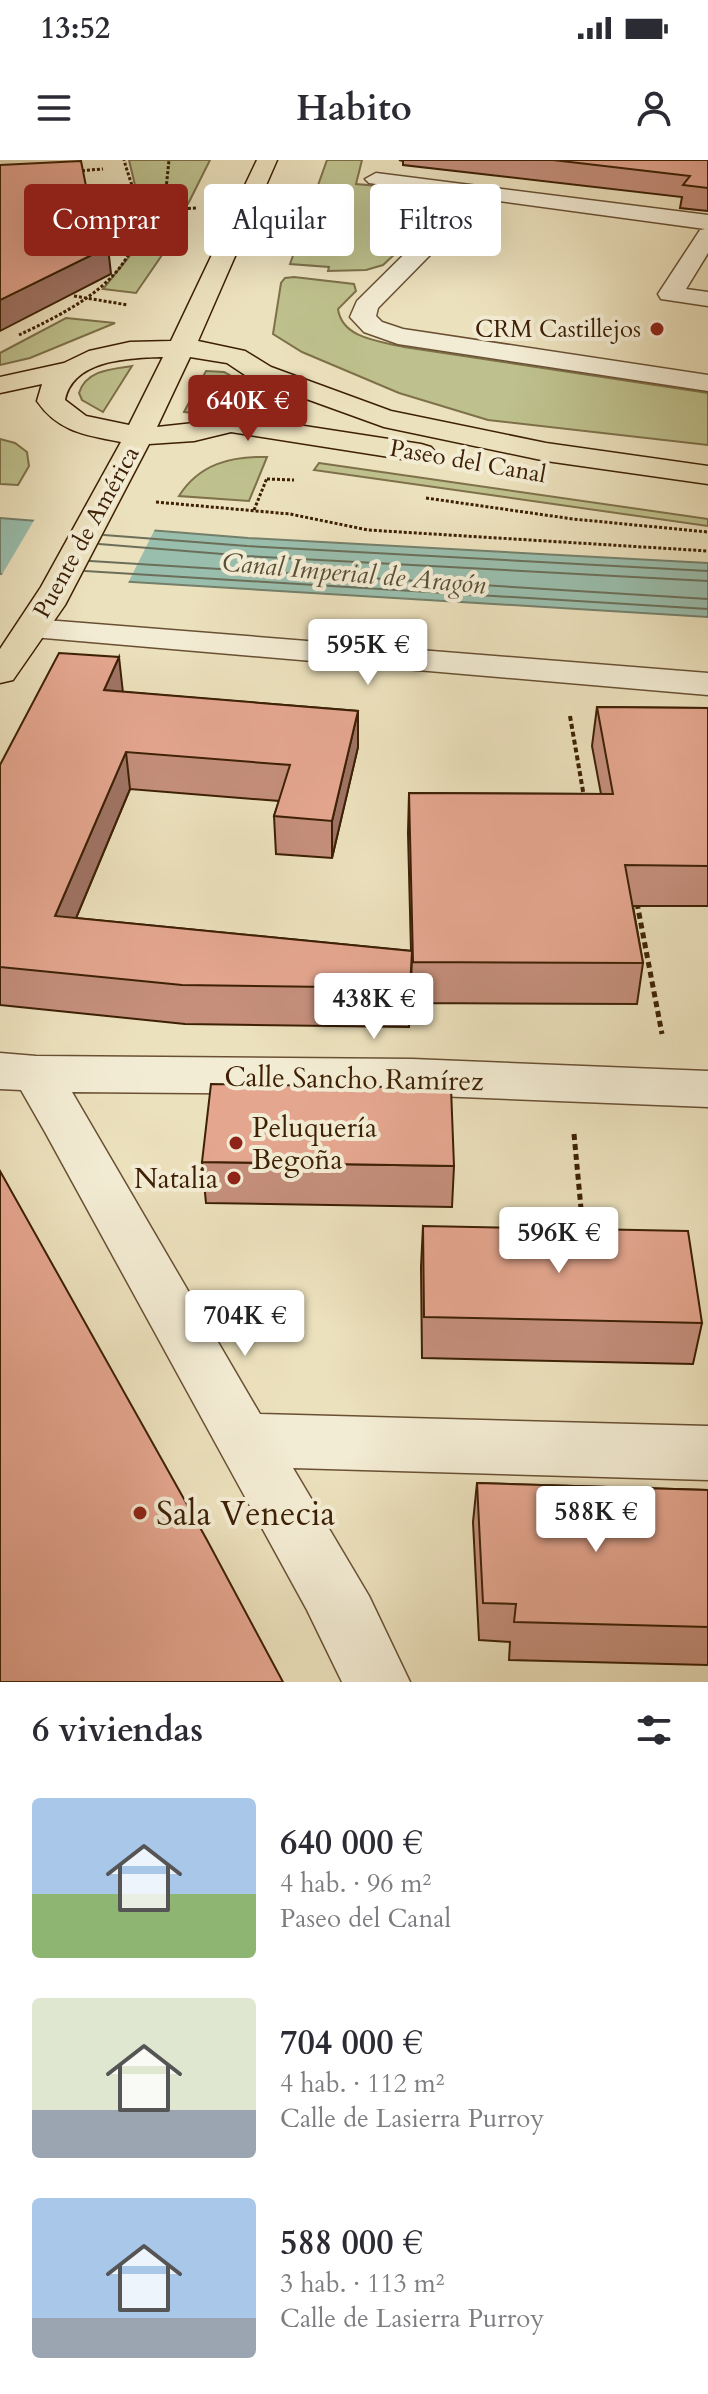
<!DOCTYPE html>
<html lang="es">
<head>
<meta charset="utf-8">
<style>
	:root { --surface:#fff; --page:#f7f7f7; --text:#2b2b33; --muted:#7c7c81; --accent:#8f2418 }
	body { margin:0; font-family:Cardo,serif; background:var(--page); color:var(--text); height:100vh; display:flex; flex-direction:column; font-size:30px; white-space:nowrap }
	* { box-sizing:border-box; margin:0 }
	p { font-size:26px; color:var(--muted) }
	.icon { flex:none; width:44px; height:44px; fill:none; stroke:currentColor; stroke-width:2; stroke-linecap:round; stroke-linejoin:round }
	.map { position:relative; height:1522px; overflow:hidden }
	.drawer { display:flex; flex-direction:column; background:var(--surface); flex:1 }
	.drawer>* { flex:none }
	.banner { position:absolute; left:24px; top:24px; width:660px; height:72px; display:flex; gap:16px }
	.price { position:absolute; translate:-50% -68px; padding:0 18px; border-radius:8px; background:#fff; color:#222; font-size:26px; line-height:52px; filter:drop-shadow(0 2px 4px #0008) }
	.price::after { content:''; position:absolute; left:50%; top:48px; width:24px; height:18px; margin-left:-12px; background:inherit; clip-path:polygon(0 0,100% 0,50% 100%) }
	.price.current { background:var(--accent); color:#fff }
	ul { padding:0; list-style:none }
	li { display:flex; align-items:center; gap:24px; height:200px; padding:0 32px }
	li span { display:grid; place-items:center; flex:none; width:224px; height:160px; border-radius:8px; color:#555 }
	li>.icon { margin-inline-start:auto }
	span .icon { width:96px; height:96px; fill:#fffc; stroke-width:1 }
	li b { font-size:34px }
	h2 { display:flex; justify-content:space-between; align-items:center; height:96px; padding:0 32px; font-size:34px }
	.tag { padding:0 28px; border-radius:8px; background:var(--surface); box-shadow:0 8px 32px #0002; font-size:28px; line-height:72px }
	.tag.current { background:var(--accent); color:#fff }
	.status { display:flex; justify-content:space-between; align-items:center; height:56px; padding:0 40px; background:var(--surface); direction:ltr }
	.status svg { height:22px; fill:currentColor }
	header { display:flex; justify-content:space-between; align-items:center; height:104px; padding:0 32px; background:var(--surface); font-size:36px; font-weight:700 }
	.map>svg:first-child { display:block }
</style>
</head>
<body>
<div class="status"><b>13:52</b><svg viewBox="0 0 49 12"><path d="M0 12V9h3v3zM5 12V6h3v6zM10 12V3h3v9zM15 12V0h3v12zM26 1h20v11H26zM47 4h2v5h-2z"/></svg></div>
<header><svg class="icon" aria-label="menu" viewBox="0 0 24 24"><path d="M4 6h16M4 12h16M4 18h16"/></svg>Habito<svg class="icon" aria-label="person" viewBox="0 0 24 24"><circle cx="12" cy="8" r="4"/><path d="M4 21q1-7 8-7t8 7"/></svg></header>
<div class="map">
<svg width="708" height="1522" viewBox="0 0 708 1522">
	<rect width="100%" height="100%" fill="#ece1bd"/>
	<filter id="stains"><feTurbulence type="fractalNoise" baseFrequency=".0025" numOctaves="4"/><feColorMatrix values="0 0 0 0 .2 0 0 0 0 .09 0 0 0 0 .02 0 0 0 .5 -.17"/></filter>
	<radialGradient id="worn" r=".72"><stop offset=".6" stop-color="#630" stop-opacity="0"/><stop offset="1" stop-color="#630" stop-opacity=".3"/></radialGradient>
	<!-- green -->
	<path fill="#bec18d" stroke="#7e7049" stroke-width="2" d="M129,0H210L188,44L144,47L140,46Z
		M327,0H362L356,24L438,31L453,40L383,105L366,110L328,111L329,107L290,104Z
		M171,52L181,54L166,80L151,83L139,79L145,67L144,54Z
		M138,91H155L162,95L136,133L103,129L132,93Z
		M294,117L354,124L356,131L338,149C342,178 378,181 404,187L708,233V285L488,260L399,233L302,192L273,174L281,123L285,118Z
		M66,158L115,163L30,198L0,205V193Z
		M132,206L103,252L82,240L79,233C86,210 112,209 132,206Z
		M206,211L224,212L233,217L226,219L237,221L239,234C221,247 214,256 184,252Z
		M0,279L15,283L27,292L29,306L18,325L0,324Z
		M267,297L249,341L179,336C199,304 231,296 267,297Z
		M319,303L708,359V366L314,310Z"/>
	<!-- water -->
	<path fill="#99bead" stroke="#747f6a" stroke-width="2" d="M0,358L248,378L708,403V457L0,414Z"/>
	<!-- pier -->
	<path fill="#ece1bd" d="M36,357L156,367L127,425L0,418Z"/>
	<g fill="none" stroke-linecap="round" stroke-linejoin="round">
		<!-- shore -->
		<path stroke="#6b6f59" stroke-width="2" d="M104,375L247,386L708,411
			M99,384L247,396L708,421
			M90,401L708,439
			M85,411L708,449"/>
		<defs>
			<path id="minor" d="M376,13L708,55V93L686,129L708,132V146L661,139L658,134L700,70L705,69L485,39L378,148L376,156L382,162L403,169L708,215V231L398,184L364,172L350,157L357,141L463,36L369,23L365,19Z
				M33,459L708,513V535L21,476L16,469L21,462Z
				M0,893L36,896L412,899L708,911V947L412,935L72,932L260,1254L708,1266V1320L293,1308L369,1436L410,1522H342L307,1450L45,972L21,930L0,929Z"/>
			<path id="major" d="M257,0H277L198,181L245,191L271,207L391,251L546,283L708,306V324L546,301L384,267L251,219L227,203L190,197L157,267L203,262L253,243L263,245L267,251L259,259L421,284L431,287L436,293L431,299L421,302L231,272L194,281L149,284L65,445L13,520L0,523V489L41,427L121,282C86,275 58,272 37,241L42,224L0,233V217L64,203L89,191L130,182L171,181ZM163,197L129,265L86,256L65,240C73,199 130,198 163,197Z"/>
		</defs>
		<!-- minor casing -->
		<use href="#minor" stroke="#695033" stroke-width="3"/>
		<!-- major casing -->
		<use href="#major" stroke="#3d2005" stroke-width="3"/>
		<!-- path-far3 -->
		<path stroke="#3d2005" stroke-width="3" stroke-dasharray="3 2" stroke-linecap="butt" d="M77,11L103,9
			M164,49L169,0
			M113,52L196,48
			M121,86L174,87
			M74,136L128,145
			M19,175C65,153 136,120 138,60C139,40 129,19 124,0
			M267,319L294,320
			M426,338L573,359L708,372
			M156,342L290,354L368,370L708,391
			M254,350L267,318"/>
		<!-- path-far2 -->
		<path stroke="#3d2005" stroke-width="4" stroke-dasharray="5 3" stroke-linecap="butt" d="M570,556L584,637"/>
		<!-- path-far1 -->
		<path stroke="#3d2005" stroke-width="5" stroke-dasharray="6 4" stroke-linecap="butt" d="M637,743L662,874
			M574,974L582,1059"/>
		<!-- path -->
		<path stroke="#3d2005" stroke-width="7" stroke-dasharray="8 5" stroke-linecap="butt" d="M582,1057L584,1076"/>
		<!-- minor -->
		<use href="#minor" fill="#f3ecd4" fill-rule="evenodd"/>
		<!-- major -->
		<use href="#major" fill="#ece1bd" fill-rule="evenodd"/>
	</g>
	<!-- wall -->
	<path fill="#c58f7c" stroke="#3d2005" stroke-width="2" d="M399,0H708V51L680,48L682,37L403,5V1Z
		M123,532L358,551V587L332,698L276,694L274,656L279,641L130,629L76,758L411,791L408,673L409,633L601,634L592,586L597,547L708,548V746H633L643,803L637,844L412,843V820L409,867L185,864L0,845V605Z
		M202,1002L454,1006L452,1047L206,1043Z
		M423,1066L702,1163L693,1204L422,1198L421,1107Z
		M477,1323L708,1330V1505L509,1500L510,1482L479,1480L473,1362Z"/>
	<!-- shaded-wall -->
	<path fill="#a07465" stroke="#3d2005" stroke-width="2" d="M108,87L111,114L0,171V140Z
		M119,497L123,533L104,530Z
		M358,551V587L332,698V661Z
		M126,592L130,629L61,794L55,756Z
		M412,791L411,829L409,867L410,828Z"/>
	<!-- building -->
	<path fill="#e5a690" stroke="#3d2005" stroke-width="2" d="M553,0H708V28L683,25L690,16Z
		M81,1L87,31H96L108,87L0,140V5Z
		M59,493L119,497L104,530L358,551L332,661L274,656L290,605L126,592L55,756L412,791L410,828L182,825L0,807V605Z
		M597,547L708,548V706L625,705L643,803L413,802L409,633L613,634Z
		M211,924L451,928L454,1006L202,1002Z
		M0,1011L207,1380L283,1522H0Z
		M423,1066L688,1071L702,1163L424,1157Z
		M477,1323L708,1330V1467L514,1462L516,1444L483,1443Z"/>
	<!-- markers -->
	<g fill="#8f2418" stroke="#f3ecd4" stroke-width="3">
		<circle cx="657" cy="169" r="8"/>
		<circle cx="236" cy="983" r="8"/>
		<circle cx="234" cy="1018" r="8"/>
		<circle cx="140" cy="1353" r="8"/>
	</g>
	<g text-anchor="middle" stroke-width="8" stroke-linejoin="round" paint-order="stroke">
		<!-- far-poi labels -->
		<g font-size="24" fill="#3d2005" stroke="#f3ecd4" text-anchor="end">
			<text x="641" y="177">CRM Castillejos</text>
		</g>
		<!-- far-street labels -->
		<g font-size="24" fill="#3d2005" stroke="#f3ecd4">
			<text transform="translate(468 301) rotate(10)" y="8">Paseo del Canal</text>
			<text transform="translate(86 372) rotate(-61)" y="8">Puente de América</text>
		</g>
		<!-- far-water labels -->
		<g font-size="26" font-style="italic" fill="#594f37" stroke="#f3ecd4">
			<text transform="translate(354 413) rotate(5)" y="9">Canal Imperial de Aragón</text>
		</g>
		<!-- street labels -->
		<g font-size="28" fill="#3d2005" stroke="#f3ecd4">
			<text transform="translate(354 918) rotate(1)" y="10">Calle Sancho Ramírez</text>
		</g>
		<!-- poi labels -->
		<g font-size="28" fill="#3d2005" stroke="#f3ecd4" text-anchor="start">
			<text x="252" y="977">Peluquería<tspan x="252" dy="32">Begoña</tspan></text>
			<text x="218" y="1028" text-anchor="end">Natalia</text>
		</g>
		<!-- near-poi labels -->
		<g font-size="34" fill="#3d2005" stroke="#f3ecd4" text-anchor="start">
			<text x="156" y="1365">Sala Venecia</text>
		</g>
	</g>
	<rect width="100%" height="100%" filter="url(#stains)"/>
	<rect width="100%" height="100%" fill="url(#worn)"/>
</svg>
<b class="price current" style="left:248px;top:283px">640K €</b>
<b class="price" style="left:368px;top:527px">595K €</b>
<b class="price" style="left:374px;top:881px">438K €</b>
<b class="price" style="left:559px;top:1115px">596K €</b>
<b class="price" style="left:245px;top:1198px">704K €</b>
<b class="price" style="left:596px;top:1394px">588K €</b>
<div class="banner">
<a class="tag current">Comprar</a>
<a class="tag">Alquilar</a>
<a class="tag">Filtros</a>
</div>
</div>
<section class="drawer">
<h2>6 viviendas<svg class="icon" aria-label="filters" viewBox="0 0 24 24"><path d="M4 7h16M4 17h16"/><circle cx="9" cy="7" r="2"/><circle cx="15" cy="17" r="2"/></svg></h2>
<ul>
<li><span style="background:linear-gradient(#a9c7e8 60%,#8fb573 0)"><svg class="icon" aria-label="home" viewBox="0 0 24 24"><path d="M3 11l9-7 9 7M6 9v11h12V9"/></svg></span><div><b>640 000 €</b><p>4 hab. · 96 m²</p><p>Paseo del Canal</p></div></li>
<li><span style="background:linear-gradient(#dfe7d0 70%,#9aa5b1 0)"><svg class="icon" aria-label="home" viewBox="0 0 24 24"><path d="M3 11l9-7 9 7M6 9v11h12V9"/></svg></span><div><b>704 000 €</b><p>4 hab. · 112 m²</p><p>Calle de Lasierra Purroy</p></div></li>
<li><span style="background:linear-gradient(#a9c7e8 75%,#9aa5b1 0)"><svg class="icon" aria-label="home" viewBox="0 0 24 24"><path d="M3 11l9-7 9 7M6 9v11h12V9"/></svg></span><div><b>588 000 €</b><p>3 hab. · 113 m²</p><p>Calle de Lasierra Purroy</p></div></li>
</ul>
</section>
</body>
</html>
